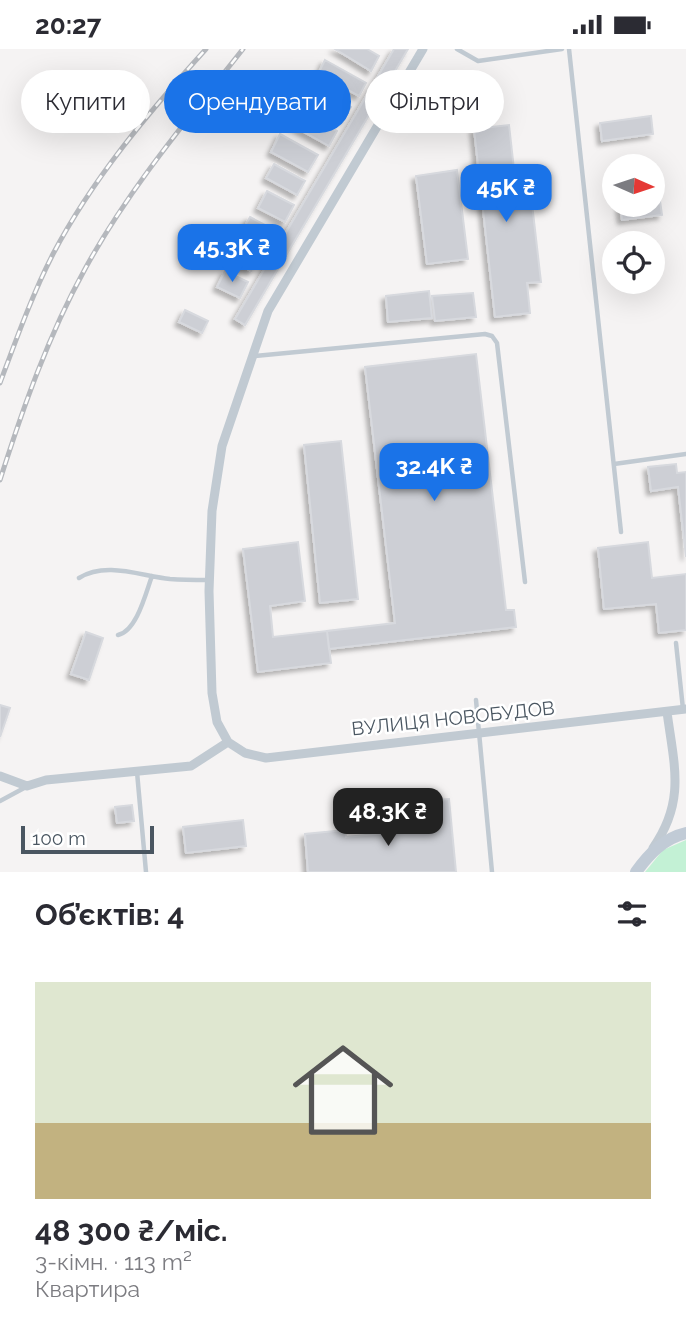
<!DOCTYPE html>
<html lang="uk">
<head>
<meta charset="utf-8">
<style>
	:root { --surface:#fff; --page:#f2f2f3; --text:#2b2b33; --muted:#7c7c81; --line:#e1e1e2; --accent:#1a73e8 }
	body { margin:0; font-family:Raleway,sans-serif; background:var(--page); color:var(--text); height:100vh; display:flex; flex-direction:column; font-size:26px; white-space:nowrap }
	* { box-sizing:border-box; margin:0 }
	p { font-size:23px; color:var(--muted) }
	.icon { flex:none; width:38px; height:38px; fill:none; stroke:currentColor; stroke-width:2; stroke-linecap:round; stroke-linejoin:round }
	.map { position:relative; height:823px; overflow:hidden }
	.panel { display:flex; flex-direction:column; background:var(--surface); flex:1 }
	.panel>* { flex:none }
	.top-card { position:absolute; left:21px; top:21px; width:644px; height:63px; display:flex; gap:14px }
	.needle { width:46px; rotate:93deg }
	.fabs { position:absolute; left:602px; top:105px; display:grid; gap:14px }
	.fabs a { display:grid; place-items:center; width:63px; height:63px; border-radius:50%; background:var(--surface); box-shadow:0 7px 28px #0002; font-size:35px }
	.scale { position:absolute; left:21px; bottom:18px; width:133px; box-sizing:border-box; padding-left:7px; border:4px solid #4a5661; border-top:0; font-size:19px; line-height:24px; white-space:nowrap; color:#4a5661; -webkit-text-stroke:5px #fff; paint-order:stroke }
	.price { position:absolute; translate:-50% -60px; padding:0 16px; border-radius:14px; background:var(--accent); color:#fff; font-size:23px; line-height:46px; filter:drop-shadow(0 2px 4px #0008) }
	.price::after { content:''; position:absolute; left:50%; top:42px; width:21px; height:16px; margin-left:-10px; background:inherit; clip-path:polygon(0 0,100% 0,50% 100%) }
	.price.selected { background:#222; color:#fff }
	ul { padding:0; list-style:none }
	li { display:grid; align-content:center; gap:14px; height:371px; padding:0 35px }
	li+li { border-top:2px solid var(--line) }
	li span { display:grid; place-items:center; height:217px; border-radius:0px; color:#555 }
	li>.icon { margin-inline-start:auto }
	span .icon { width:126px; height:126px; fill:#fffc; stroke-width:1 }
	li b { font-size:30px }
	h2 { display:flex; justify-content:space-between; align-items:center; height:84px; padding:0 35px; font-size:30px }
	.pill { padding:0 24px; border-radius:32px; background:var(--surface); box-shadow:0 7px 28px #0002; font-size:24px; line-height:63px }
	.pill.selected { background:var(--accent); color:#fff }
	.status { display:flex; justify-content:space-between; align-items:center; height:49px; padding:0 35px; background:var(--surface); direction:ltr }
	.status svg { height:19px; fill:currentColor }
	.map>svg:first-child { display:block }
</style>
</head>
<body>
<div class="status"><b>20:27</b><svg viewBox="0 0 49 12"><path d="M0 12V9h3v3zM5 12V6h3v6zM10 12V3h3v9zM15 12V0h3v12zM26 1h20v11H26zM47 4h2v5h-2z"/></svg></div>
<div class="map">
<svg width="686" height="823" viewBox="0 0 686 823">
	<defs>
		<filter id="shadow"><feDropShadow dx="-4" dy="4" stdDeviation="2" flood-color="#0004"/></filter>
	</defs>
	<rect width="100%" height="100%" fill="#f5f3f3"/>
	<!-- green -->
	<path fill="#c3f1d5" d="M686,791V823H645L663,801Z"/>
	<!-- building -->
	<path fill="#cdcfd5" stroke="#d7d9de" stroke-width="2" filter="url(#shadow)" d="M335,0H367L379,7L371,22Z
		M394,0H408L245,276L235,270Z
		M325,11L366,34L359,47L318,25Z
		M310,36L351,58L344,71L303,49Z
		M296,60L337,82L329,97L288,74Z
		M651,67L653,85L602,92L600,74Z
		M509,76L517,147L531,146L541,233L527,234L530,264L495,268L474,80Z
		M280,85L318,106L308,123L271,103Z
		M274,115L305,132L297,146L266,129Z
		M457,121L468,210L427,215L416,127Z
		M657,128L659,145L653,146V129Z
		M267,142L294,156L285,173L258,159Z
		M660,152L662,166L622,171L620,157Z
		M250,168L280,184L272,198L242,182Z
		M239,195L259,207L251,222L230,211Z
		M225,222L248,233L240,249L217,238Z
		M429,242L432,269L388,273L386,247Z
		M473,244L476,268L435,272L432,247Z
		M185,261L208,272L202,284L179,273Z
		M476,305L506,561H514L516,578L329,600L327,582L395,574L365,318Z
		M341,392L358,550L320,554L304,396Z
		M676,415L677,424L686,423V508L678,438L651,442L648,418Z
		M298,493L305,552L270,557L273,588L327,582L331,614L258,623L243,500Z
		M648,493L652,529L686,525V581L659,584L656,555L604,560L598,499Z
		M86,583L103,589L89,631L71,625Z
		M0,656L10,659L0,688Z
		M449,750L456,823H308L305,785L345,781L346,788L425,780L422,752Z
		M132,756L134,772L117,774L115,758Z
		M243,771L246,797L186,804L183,778Z"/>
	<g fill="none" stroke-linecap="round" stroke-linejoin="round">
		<!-- lane -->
		<path stroke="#c1cad2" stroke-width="4.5" d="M457,0L478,12L562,0
			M569,0L621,483
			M255,307L485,285L492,287L497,294L525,533
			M614,415L686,405
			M79,529C106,512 141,527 170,530C183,531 196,531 209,531
			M118,586C137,582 146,543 152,527
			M676,594L683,660
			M476,651L492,823
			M137,723L146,823
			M0,752L26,738"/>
		<!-- street -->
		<path stroke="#c1cad2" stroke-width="9" d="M423,0L268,262L222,397L212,462L209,542L212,644L217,673L228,693L245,704L266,709L686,660
			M0,727L27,737L46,731L191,717L228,693
			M653,799C686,752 674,716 667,663"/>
		<!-- secondary -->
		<path stroke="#c1cbd6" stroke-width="12" d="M636,823C649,805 664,789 686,784"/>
		<defs>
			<path id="rail" d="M0,334C16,291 32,246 53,205C93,129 148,64 206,0
				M0,431C23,359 48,287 85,220C128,141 187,71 243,0"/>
		</defs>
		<!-- rail casing -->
		<use href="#rail" stroke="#b5b8bd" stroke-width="5"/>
		<!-- rail -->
		<use href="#rail" stroke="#fff" stroke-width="2.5" stroke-dasharray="8" stroke-linecap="butt"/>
	</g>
	<g text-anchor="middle" stroke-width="5" stroke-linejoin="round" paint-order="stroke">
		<!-- street labels -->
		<g font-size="19" fill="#4a5661" stroke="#fff">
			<text transform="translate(453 669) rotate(-6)" y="7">ВУЛИЦЯ НОВОБУДОВ</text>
		</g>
	</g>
</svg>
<div class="fabs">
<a><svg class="needle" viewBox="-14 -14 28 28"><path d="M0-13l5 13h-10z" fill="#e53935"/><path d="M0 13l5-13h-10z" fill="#7c7c81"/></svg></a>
<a><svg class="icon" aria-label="locate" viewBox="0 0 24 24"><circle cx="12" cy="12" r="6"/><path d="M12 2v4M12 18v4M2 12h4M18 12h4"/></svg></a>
</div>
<div class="scale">100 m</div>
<b class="price" style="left:506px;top:175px">45K ₴</b>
<b class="price" style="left:232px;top:235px">45.3K ₴</b>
<b class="price" style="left:434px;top:454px">32.4K ₴</b>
<b class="price selected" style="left:388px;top:799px">48.3K ₴</b>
<div class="top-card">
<a class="pill">Купити</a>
<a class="pill selected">Орендувати</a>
<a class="pill">Фільтри</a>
</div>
</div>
<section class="panel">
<h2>Об’єктів: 4<svg class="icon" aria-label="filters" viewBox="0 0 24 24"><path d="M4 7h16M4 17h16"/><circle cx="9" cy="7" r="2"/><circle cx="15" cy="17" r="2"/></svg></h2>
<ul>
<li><span style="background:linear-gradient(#dfe7d0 65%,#c2b280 0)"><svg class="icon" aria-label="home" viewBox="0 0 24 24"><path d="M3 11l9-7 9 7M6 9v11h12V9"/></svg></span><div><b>48 300 ₴/міс.</b><p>3-кімн. · 113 m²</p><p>Квартира</p></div></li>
</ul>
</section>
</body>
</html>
